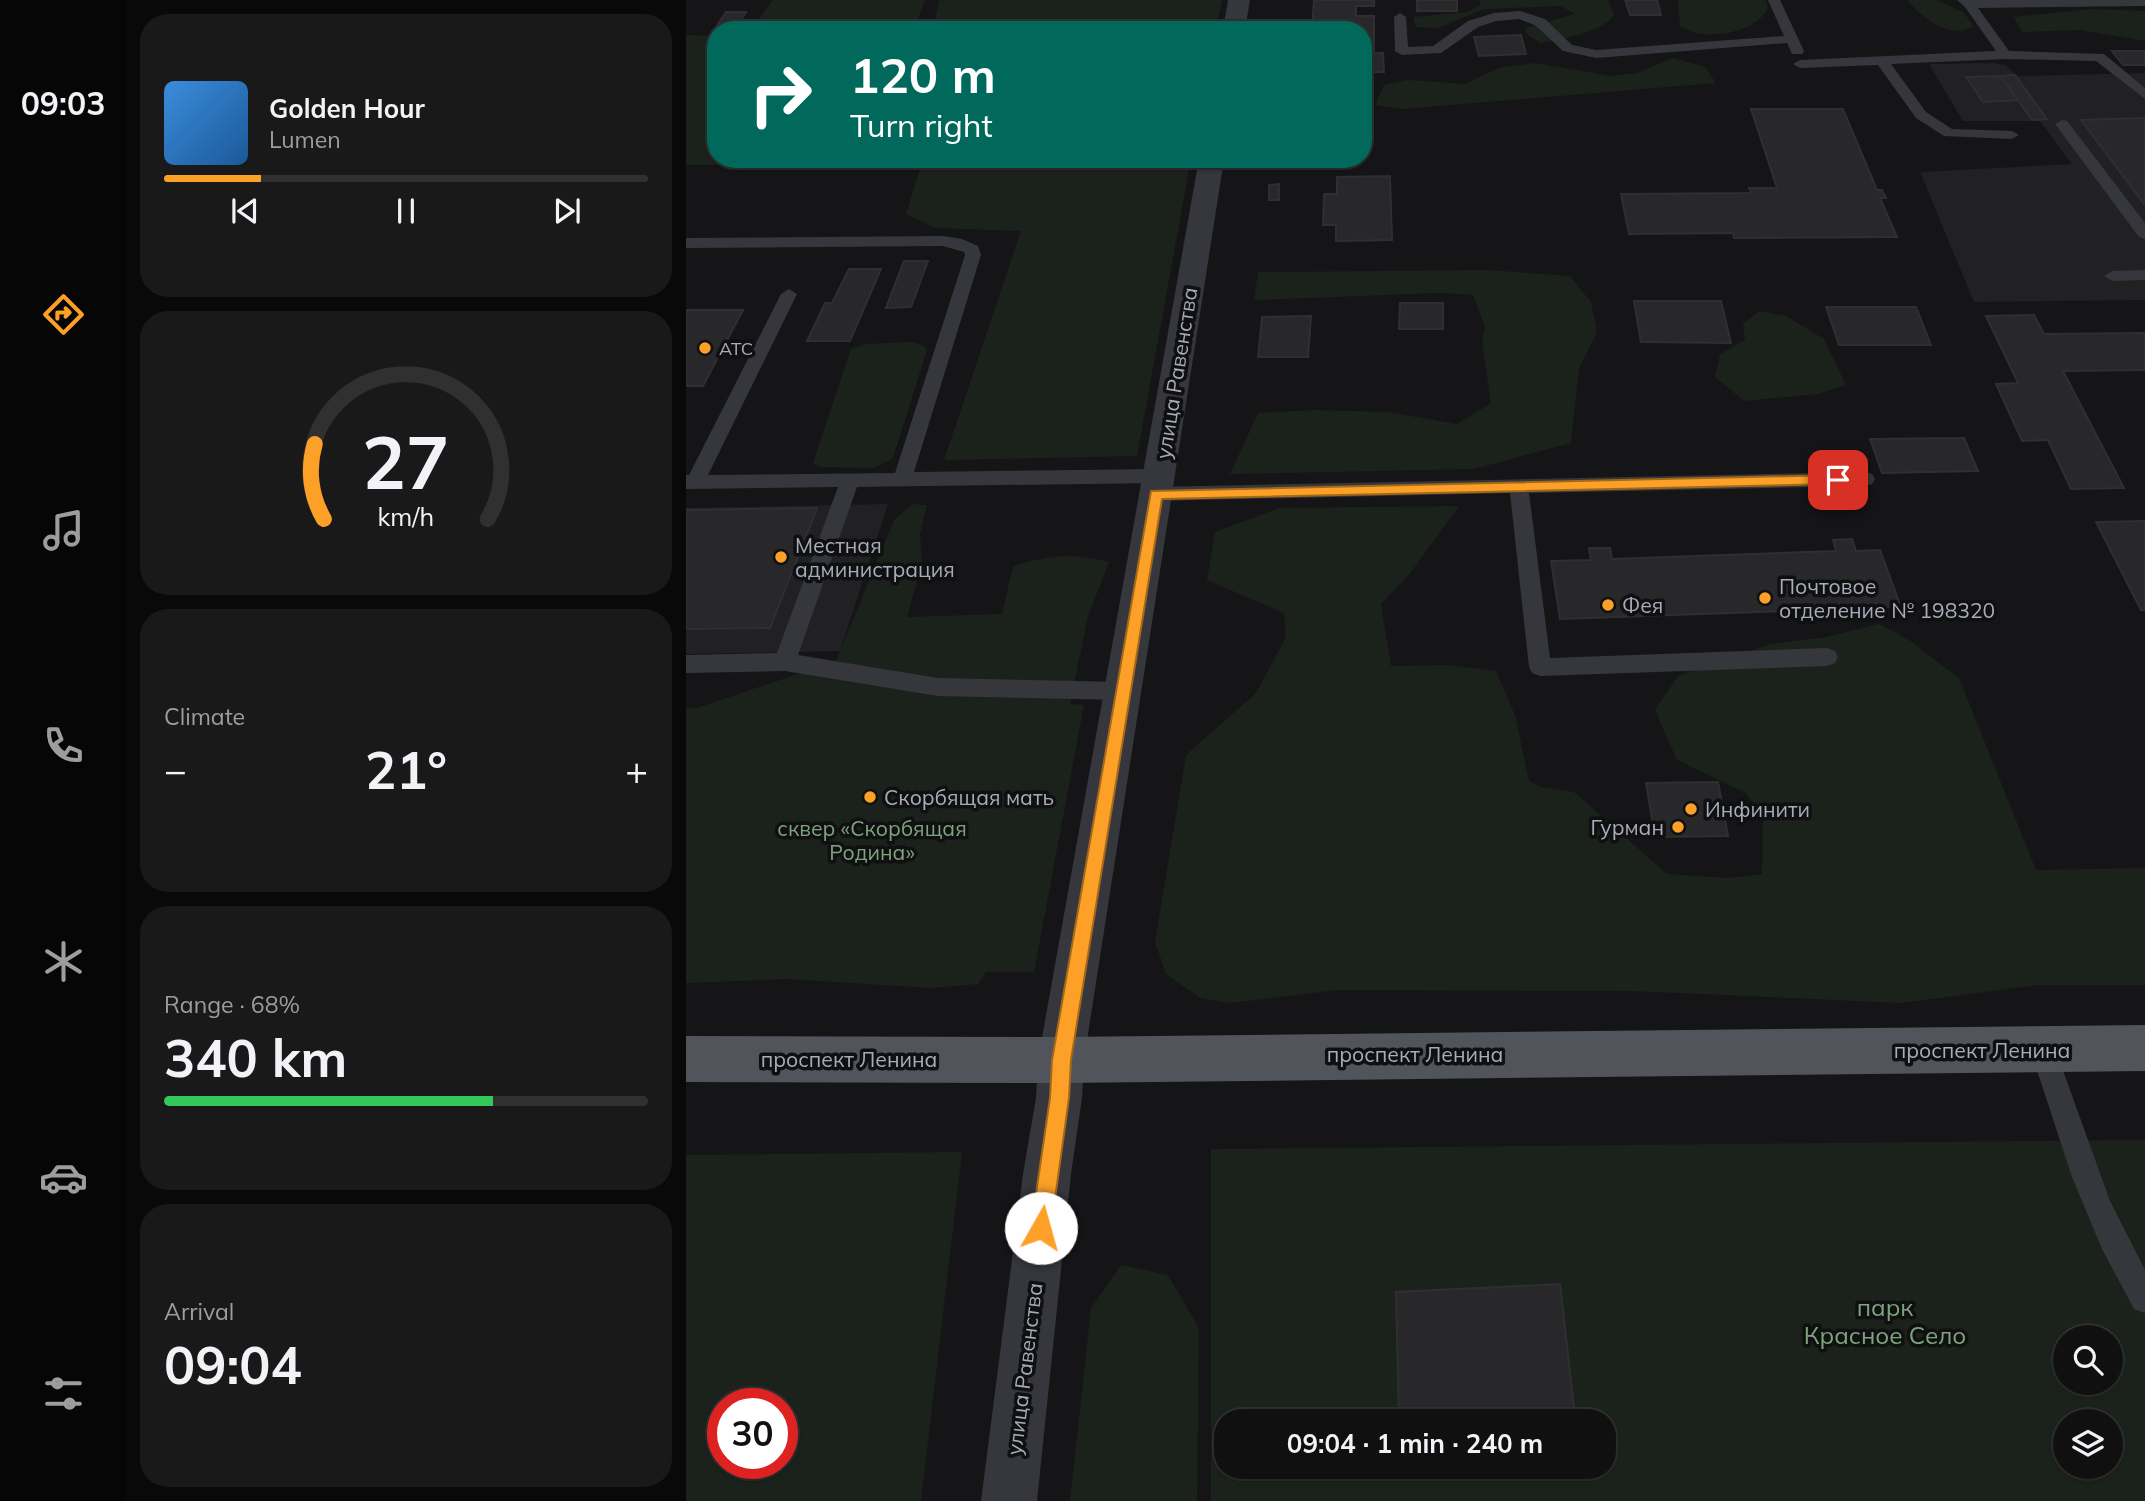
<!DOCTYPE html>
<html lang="en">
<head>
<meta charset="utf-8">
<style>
	body { margin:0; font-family:Mulish,sans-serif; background:#19191a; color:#f1f3f6; height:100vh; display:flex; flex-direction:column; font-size:26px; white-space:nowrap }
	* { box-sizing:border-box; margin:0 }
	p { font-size:23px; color:#9c9d9f }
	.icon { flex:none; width:38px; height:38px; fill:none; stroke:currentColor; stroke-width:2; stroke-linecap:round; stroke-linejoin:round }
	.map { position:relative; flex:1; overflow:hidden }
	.side { display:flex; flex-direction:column; gap:14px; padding:14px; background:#090909; width:560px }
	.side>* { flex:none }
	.top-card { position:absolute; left:21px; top:21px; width:665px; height:147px; border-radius:28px; box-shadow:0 2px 5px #0004,0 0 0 2px #303031; background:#00695c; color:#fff; overflow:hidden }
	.controls { position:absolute; left:1367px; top:1325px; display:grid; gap:14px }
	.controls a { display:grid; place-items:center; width:70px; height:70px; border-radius:50%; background:#101011; box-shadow:0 2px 5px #0004,0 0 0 2px #303031; font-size:35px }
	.speed { position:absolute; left:21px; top:1388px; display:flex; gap:14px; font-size:35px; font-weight:700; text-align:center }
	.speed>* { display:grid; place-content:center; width:91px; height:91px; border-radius:50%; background:#101011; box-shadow:0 2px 5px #0004,0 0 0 2px #303031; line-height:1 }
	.speed .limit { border:10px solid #d22; background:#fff; color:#111 }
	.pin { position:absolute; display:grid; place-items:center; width:60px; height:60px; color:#fff; margin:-30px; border-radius:14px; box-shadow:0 4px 10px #0006 }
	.me { position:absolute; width:77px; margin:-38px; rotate:7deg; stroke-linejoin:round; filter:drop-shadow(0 0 5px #0008) }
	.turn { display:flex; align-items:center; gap:24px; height:147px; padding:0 28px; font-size:32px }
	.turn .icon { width:91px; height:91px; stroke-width:2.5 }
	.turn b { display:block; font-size:49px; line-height:60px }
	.big { font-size:52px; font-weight:700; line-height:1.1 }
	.side .card { flex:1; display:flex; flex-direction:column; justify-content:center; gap:10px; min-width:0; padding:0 24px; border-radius:28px; background:#19191a }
	.side .dial { align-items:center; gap:0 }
	.dial svg { height:182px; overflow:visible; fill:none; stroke:#303031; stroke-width:7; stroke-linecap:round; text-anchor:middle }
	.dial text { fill:#f1f3f6; stroke:none }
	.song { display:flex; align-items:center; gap:21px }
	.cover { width:84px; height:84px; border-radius:10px; background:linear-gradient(135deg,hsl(210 70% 55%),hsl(210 70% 35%)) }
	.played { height:7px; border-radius:4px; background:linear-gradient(90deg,#fca028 20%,#303031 20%) }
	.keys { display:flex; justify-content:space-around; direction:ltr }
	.heat { display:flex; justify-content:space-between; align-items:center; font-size:38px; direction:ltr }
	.charge { height:10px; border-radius:5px; background:linear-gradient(90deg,#34c759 68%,#303031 0) }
	.trip { position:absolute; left:528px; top:1409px; width:402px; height:70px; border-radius:28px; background:#101011; box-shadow:0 2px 5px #0004,0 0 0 2px #303031; font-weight:700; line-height:70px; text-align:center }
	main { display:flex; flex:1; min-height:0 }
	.tabs { display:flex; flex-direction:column; width:126px; justify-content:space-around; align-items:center; background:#060607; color:#9c9d9f }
	.tabs .icon { width:49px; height:49px }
	.tabs .on { color:#fca028 }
	.tabs b { font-size:32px; color:#f1f3f6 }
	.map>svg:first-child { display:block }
	.built { fill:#212124 }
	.green { fill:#1b221b; fill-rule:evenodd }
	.building { fill:#28282b; stroke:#2f2f33; stroke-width:2 }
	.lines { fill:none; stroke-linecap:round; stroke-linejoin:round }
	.lane { fill:#36373c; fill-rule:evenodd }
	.street { fill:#36373c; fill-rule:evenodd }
	.primary { fill:#51555b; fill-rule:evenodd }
	.route { fill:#fca028; stroke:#a4681a; stroke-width:2 }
	.poi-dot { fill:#fca028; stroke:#101012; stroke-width:2.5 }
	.labels { text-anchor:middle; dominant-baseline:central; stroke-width:7; stroke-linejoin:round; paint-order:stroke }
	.far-poi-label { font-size:18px; fill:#a6adb8; stroke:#101012; text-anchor:start }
	.street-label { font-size:21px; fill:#a6adb8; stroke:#101012 }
	.poi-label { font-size:21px; fill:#a6adb8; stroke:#101012; text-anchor:start }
	.park-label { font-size:21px; fill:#7da47c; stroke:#101012 }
	.near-park-label { font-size:24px; fill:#7da47c; stroke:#101012 }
</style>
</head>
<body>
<main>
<nav class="tabs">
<b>09:03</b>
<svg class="icon on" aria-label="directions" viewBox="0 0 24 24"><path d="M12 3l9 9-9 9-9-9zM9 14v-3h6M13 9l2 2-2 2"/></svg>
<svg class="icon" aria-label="music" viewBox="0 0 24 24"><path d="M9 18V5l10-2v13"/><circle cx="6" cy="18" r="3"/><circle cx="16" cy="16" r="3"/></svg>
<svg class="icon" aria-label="phone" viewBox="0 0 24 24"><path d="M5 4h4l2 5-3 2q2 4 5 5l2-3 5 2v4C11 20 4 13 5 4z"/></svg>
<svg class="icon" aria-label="climate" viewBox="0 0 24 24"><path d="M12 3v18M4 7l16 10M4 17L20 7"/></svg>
<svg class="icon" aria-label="car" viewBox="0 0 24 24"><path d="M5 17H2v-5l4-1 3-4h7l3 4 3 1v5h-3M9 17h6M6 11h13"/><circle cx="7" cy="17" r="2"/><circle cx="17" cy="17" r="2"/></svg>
<svg class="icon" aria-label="filters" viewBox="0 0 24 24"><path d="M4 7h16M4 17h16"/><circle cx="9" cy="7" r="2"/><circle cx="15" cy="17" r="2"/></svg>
</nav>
<section class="side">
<div class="card">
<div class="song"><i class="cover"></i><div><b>Golden Hour</b><p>Lumen</p></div></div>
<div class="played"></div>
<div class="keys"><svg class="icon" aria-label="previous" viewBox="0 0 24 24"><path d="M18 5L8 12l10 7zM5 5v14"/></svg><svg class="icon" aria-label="pause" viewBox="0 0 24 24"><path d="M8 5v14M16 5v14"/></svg><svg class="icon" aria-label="next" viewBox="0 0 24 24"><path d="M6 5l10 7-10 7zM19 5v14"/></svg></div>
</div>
<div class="card dial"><svg viewBox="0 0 100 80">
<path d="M14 69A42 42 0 1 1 86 69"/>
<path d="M14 69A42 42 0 0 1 10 36" stroke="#fca028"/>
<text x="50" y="56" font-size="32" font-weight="700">27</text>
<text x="50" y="72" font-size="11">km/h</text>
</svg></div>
<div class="card"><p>Climate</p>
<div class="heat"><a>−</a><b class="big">21°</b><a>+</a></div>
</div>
<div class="card"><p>Range · 68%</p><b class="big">340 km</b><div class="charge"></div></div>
<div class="card"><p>Arrival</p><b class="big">09:04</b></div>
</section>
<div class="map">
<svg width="1459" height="1501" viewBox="0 0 1459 1501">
	<rect width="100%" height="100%" fill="#151517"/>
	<!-- built -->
	<path class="built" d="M1307 63 1319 65 1332 76 1459 73V300L1288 302 1234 172 1386 164 1354 121H1277L1243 64Z
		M202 504 154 651 0 654V508Z"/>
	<!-- green -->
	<path class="green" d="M87 0H239L228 30H65Z
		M253 0H536L530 30H247Z
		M794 0H922L928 15C914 34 877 38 854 43L842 35 839 28 889 14 875 6 798 9 752 28 730 27 727 17 781 12 794 5Z
		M992 0H1080L1082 8C1072 30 1032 38 1010 33 1005 32 999 28 994 26Z
		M1221 0H1251L1278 13 1288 26C1263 41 1236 17 1221 0Z
		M1406 9 1459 11V41L1395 30 1336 32 1327 17Z
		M0 35 30 36V159H164L148 164 0 165Z
		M987 58 1019 67 1030 83 716 109 689 105 698 85 722 80 779 84 815 67 850 63 925 76 951 73Z
		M237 159H505L451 456 258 460 335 231 249 228 220 214Z
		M801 270 884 276 905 302 911 332 893 368 885 443 788 469 544 474 572 413 629 410 701 412 771 424 805 403 796 341 799 327 787 295 752 293 568 300 572 272Z
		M1073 311 1100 316 1138 339 1160 385 1132 394 1058 401 1029 377 1034 354 1059 340 1057 324Z
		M224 342 237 345 241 350 207 458 189 468 134 467 127 463 165 349 179 344Z
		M227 504 241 505 234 534 236 564 221 617 316 614 327 566C366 555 384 553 423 562L402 616 384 704 398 705 348 972H300L292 984 246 988 100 979 0 983V708H11L150 661 208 520Z
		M773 506 723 575 695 604 705 666 762 665 810 671 829 715 843 781 854 787 888 792 981 874 1043 878 1076 874 1077 816 1060 793 991 760 969 710 992 676 1084 644 1141 637 1193 624 1223 640 1273 678 1350 870 1459 868V985H1351L1215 1003 947 991 651 990 544 1003 514 998 480 974 469 942 500 755 570 693 600 637 598 613 521 580 529 532 593 508Z
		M1459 1140V1501H525V1149ZM1379 1337H1424V1382H1379ZM541 1421H919V1466H541ZM1379 1421H1424V1466H1379Z
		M276 1152 235 1501H0V1155ZM37 1404H96V1463H37Z
		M435 1265 482 1275 513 1328 511 1501H384L405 1308Z"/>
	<!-- building -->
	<path class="building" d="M628 0H688V6H670V16H688V53H697L698 72H677V30H626Z
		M731 0H771V11H731Z
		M939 0H971L975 15H944Z
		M40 12H60L50 27H30Z
		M835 35 840 54 793 56 788 37Z
		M1426 51H1459V65H1437Z
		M1329 75 1361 119 1346 120 1315 76Z
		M1315 76 1332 100 1297 102 1280 77Z
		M1065 109H1157L1191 190H1196L1200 198H1194L1211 237 1048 238 1047 233 943 234 935 194 1065 193 1063 188H1091Z
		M1459 118V205L1395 120Z
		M704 176 706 240 650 241V225H637L638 194H651V177Z
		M593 184V200H583V185Z
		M218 261H242L225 307 200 308Z
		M163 269H195L164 341H121L139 303H146Z
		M948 301H1035L1045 343 955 342Z
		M714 303H757V329H713Z
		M1140 307H1230L1245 345H1153Z
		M0 310H57L17 386H0Z
		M1348 315 1358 334 1459 333V370L1377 371 1438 488 1385 489 1362 440 1336 441 1310 384 1332 383 1300 316Z
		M625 316 622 357H572L576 317Z
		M1278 438 1292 471 1196 473 1184 439Z
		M131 508 84 628 0 629V510Z
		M1459 521V610H1455L1410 522Z
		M1166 539 1170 551 1194 550 1215 607 874 619 865 561 905 560 903 548H924L926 559 1150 551 1147 540Z
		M1032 782 1042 836 969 837 960 783Z
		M874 1284 889 1417 713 1421 710 1292Z"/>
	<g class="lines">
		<!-- lane -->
		<path class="lane" d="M1082 0H1094L1118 51 1116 54H1106L1101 43 910 58 877 51 849 25 833 19 810 21 792 27 755 53 716 55 709 51 708 17 714 13 720 17 722 47 747 46 782 21 808 13 834 11 859 19 886 45 910 50 1098 36Z
			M1271 0H1459V6L1292 8 1323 51 1418 54 1459 88V99L1410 61 1319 59 1205 64 1240 112 1266 129 1326 131 1333 135 1326 139 1258 136 1230 118 1192 65 1114 68 1107 64 1114 60 1310 51 1279 7Z
			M1376 120 1381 121 1459 223V239L1453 237 1369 124Z
			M257 236 276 239 292 246 295 255 228 472 473 469 480 471 483 476 480 481 473 483 171 487 112 655 252 678 437 682 445 685 448 691 445 697 437 700 252 696 99 671 0 673V655L91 653 152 487 0 489V475H3L95 294 103 289 111 294 22 475 209 473 279 255 278 252 257 246 0 248V238Z
			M1459 270V280L1426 281 1418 276 1426 271Z
			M1179 472 1186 474 1189 479 1186 484 1179 486 843 493 864 658 1141 648 1149 651 1152 657 1149 663 1141 666 854 676 846 673 843 667 824 493 469 501 462 499 459 494 462 489 469 487Z
			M1357 1036 1366 1040 1424 1201 1459 1270V1313L1448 1309 1416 1249 1386 1177 1344 1049 1348 1040Z"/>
		<!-- street -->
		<path class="street" d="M542 0H564L559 30H537Z
			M513 159H538L398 1060 396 1098 385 1174 351 1501H295L337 1174 350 1098 352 1060Z"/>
		<!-- primary -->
		<path class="primary" d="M1459 1025V1071L375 1083 0 1082V1036L375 1037Z"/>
	</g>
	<!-- route -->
	<path class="route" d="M1152 475 1159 480 1152 484 476 499 385 1060 383 1098 365 1228 362 1236 355 1239 348 1236 345 1228 364 1098 366 1060 465 491Z"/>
	<!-- markers -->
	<g class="poi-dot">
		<circle cx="19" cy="348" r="7"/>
		<circle cx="95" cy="557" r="7"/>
		<circle cx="1079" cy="598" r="7"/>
		<circle cx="922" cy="605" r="7"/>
		<circle cx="184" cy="797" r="7"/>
		<circle cx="1005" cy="809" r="7"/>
		<circle cx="992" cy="827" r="7"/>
	</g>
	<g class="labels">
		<!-- far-poi labels -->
		<g class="far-poi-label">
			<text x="33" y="348">АТС</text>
		</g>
		<!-- street labels -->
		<g class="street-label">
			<text transform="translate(490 373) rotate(-81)">улица Равенства</text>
			<text x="1296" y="1050">проспект Ленина</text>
			<text x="729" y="1054">проспект Ленина</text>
			<text x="163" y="1059">проспект Ленина</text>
			<text transform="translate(338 1369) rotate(-83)">улица Равенства</text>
		</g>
		<!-- poi labels -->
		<g class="poi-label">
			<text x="109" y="545">Местная<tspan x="109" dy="24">администрация</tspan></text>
			<text x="1093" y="586">Почтовое<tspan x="1093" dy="24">отделение № 198320</tspan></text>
			<text x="936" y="605">Фея</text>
			<text x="198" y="797">Скорбящая мать</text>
			<text x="1019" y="809">Инфинити</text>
			<text x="978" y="827" text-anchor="end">Гурман</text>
		</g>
		<!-- park labels -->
		<g class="park-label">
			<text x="186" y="828">сквер «Скорбящая<tspan x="186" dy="24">Родина»</tspan></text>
		</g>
		<!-- near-park labels -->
		<g class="near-park-label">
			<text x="1199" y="1307">парк<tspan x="1199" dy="28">Красное Село</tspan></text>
		</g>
	</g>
</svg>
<div class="controls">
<a><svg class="icon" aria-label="search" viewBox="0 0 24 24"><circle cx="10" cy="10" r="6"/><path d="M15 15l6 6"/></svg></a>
<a><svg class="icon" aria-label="layers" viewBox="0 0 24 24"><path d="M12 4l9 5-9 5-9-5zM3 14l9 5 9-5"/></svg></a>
</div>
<div class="speed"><div class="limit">30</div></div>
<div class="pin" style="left:1152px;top:480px;background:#d93025"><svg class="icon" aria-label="arrive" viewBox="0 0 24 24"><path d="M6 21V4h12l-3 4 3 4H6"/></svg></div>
<svg class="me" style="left:355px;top:1228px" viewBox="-20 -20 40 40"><circle r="19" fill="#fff"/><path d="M0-13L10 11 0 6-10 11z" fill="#fca028"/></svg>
<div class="trip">09:04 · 1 min · 240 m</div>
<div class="top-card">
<div class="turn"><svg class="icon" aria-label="right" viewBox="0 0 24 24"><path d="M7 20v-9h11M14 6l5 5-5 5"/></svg><div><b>120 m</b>Turn right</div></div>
</div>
</div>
</main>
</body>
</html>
